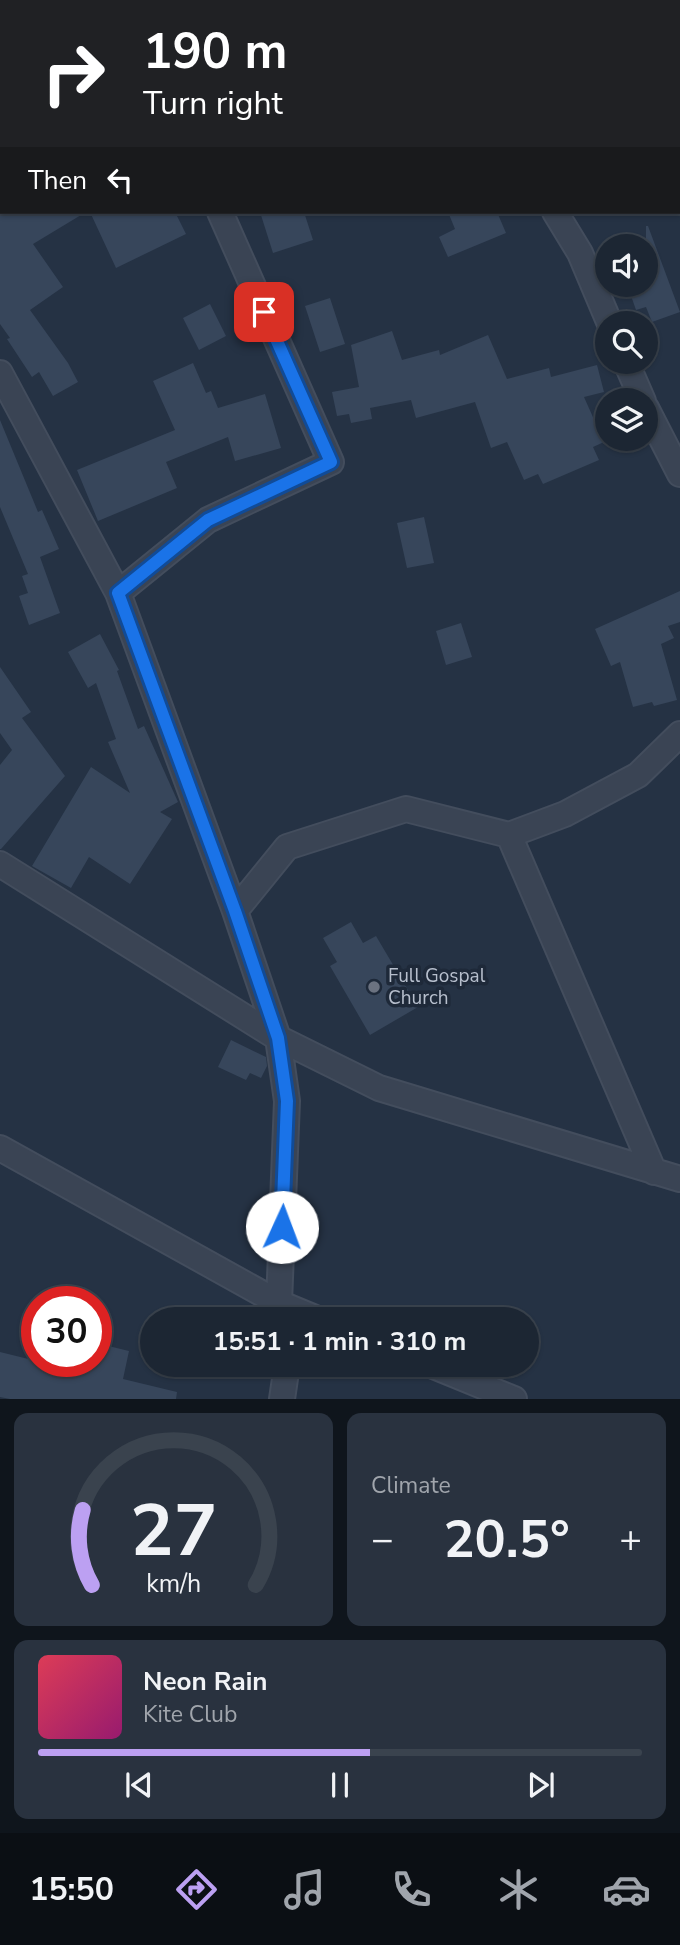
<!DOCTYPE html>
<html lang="en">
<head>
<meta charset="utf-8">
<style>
	body { margin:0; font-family:"Nunito Sans",sans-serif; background:#29323f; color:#f1f3f6; height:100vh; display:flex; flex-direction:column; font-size:26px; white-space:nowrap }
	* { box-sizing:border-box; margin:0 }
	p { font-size:23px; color:#a0a5ac }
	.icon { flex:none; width:38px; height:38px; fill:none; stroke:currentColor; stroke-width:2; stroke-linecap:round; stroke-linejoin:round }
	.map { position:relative; height:1399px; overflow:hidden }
	.panel { display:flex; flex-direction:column; gap:14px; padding:14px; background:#0f151c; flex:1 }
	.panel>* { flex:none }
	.banner { position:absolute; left:0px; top:0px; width:681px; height:214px; box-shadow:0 2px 5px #0004,0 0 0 2px #3a434e; background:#202124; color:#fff; overflow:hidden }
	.tools { position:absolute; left:595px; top:234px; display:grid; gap:14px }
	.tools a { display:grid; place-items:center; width:63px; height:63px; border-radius:50%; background:#1c2633; box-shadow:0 2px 5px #0004,0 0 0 2px #3a434e; font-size:35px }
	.speed { position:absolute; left:21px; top:1286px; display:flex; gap:14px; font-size:35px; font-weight:700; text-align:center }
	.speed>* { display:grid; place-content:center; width:91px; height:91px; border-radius:50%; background:#1c2633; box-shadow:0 2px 5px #0004,0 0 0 2px #3a434e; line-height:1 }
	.speed .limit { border:10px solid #d22; background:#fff; color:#111 }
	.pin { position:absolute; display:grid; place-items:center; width:60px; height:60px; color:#fff; margin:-30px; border-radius:14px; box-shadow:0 4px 10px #0006 }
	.me { position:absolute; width:77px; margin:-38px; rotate:2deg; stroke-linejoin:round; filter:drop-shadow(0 0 5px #0008) }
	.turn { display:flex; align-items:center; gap:24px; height:147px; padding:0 28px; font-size:32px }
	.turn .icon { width:91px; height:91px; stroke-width:2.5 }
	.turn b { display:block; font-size:49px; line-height:60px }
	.then { display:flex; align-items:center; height:66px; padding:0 28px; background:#0003; gap:14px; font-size:26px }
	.big { font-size:52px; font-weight:700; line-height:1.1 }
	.panel .widget { flex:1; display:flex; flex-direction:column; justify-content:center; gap:10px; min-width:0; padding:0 24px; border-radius:14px; background:#29323f }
	.panel .dial { align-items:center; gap:0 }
	.dial svg { height:182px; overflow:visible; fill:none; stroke:#3a434e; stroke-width:7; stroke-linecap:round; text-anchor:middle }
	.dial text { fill:#f1f3f6; stroke:none }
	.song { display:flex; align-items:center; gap:21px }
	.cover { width:84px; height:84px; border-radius:10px; background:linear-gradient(135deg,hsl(350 70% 55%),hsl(320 70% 35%)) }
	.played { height:7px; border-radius:4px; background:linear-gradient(90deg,#bca0f2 55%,#3a434e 55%) }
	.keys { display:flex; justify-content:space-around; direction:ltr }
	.heat { display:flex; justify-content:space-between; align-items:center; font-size:38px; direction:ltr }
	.panel .tiles { flex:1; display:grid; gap:14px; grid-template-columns:1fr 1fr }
	.widget:last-child { grid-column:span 2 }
	.trip { position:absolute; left:140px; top:1307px; width:399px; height:70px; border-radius:35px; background:#1c2633; box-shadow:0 2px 5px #0004,0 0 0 2px #3a434e; font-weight:700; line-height:70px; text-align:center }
	.tabs { display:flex; height:112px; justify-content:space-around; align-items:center; background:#0b0f14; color:#a0a5ac }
	.tabs .icon { width:49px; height:49px }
	.tabs .current { color:#bca0f2 }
	.tabs b { font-size:32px; color:#f1f3f6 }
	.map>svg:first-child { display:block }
	.building { fill:#37465b }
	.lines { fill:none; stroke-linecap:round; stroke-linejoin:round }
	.minor-casing { stroke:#434d5d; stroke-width:28 }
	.path { stroke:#415a5d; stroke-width:4.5; stroke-dasharray:5 5; stroke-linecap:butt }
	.minor { stroke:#3a4454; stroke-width:24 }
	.route-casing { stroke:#114b97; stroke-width:18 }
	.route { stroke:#1a73e8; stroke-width:12 }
	.worship-dot { fill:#6b7280; stroke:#1e2939; stroke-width:2.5 }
	.labels { text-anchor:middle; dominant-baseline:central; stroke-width:7; stroke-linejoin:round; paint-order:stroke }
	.poi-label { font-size:19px; fill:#b7bfcd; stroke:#1e2939; text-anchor:start }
</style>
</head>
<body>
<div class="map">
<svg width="680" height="1399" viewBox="0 0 680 1399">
	<rect width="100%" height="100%" fill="#253244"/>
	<!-- building -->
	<path class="building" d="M0 212H86L33 244 63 287 30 310 68 363 78 382 53 396 39 372 32 377 7 339 10 338 0 324Z
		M90 212H175L186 234 116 268Z
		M260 212H304L313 240 273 253Z
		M448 212H497L506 233 448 257 439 237 455 229Z
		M646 226H648L680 312 652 322 646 307 636 310 629 290 646 285Z
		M330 298 345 344 320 352 305 306Z
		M210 304 226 336 199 350 183 318Z
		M392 331 402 360 439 350 440 355 488 335 507 379 549 368 551 377 597 365 604 392 584 397 604 442 593 447 599 460 543 484 538 474 524 480 507 442 491 448 475 402 416 418 411 400 370 408 372 419 351 423 349 414 337 416 332 392 359 387 351 345Z
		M193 363 206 393 211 391 218 408 265 394 281 448 235 461 228 437 166 462 177 488 98 521 77 470 175 430 153 381Z
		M0 420 38 512 42 510 59 549 40 557 60 613 29 625 19 596 28 593 22 576 28 574 0 507Z
		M424 517 434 563 407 568 397 523Z
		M680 591V622L668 626 674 638 661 644 677 700 654 706 652 702 633 707 620 662 611 666 595 629Z
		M461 623 472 657 446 665 436 631Z
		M100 634 119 670 117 671 138 729 144 726 178 802 160 812 172 819 130 884 89 857 71 888 32 866 91 767 130 793 108 742 116 739 96 683 88 688 68 652Z
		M0 667 31 712 22 718 65 776 1 849H0V765L12 750 0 733Z
		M351 922 363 943 376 936 418 1007 370 1035 330 966 337 962 323 938Z
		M231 1040 266 1057 267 1066 261 1078 250 1073 246 1080 218 1067Z
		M96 1343 129 1351 123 1379 177 1392 176 1399H10L0 1397V1352L73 1370 75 1362H96Z"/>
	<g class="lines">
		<!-- minor casing -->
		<g class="minor-casing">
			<path id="minor" d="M126 0 127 2
				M434 2 435 0
				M555 212 580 253 610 324
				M626 362 643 401
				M0 373 118 593 235 911 278 1038 287 1101 279 1303 283 1320
				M646 408 680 474
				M118 593 208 520 331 462 220 212
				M0 864 278 1038 379 1088 680 1179
				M235 911 287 847 406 809 509 835
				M0 1148 279 1303 320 1320
				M654 1172 509 835 565 814 638 775 680 734
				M431 1365 514 1399
				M282 1399 287 1365"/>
		</g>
		<!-- path -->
		<path class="path" d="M627 0 629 2
			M679 41 680 42"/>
		<!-- minor -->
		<use href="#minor" class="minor"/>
	</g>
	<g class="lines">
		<!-- route casing -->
		<g class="route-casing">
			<path id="route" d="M264 312 331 462 208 520 118 593 235 911 278 1038 287 1101 282 1227"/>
		</g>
		<!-- route -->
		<use href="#route" class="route"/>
	</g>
	<!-- markers -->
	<circle class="worship-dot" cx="374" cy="987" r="7"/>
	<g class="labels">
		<!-- poi labels -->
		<g class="poi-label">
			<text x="388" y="976">Full Gospal<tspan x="388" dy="22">Church</tspan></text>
		</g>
	</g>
</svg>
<div class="tools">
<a><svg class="icon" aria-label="sound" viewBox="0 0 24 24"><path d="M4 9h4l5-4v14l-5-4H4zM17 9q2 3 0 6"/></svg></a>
<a><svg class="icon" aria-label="search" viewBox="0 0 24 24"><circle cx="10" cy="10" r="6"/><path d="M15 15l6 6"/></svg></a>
<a><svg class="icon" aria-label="layers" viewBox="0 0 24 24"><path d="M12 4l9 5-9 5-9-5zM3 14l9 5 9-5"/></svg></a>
</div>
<div class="speed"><div class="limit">30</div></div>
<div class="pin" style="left:264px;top:312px;background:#d93025"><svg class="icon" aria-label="arrive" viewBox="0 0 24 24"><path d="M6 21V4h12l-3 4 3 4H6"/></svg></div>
<svg class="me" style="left:282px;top:1227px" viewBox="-20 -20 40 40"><circle r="19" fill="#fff"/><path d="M0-13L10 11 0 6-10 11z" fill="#1a73e8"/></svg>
<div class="trip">15:51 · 1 min · 310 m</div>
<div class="banner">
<div class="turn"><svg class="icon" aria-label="right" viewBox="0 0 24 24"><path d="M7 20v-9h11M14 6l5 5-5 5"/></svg><div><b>190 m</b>Turn right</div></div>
<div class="then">Then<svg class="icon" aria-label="left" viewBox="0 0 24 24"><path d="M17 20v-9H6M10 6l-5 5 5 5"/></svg></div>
</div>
</div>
<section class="panel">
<div class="tiles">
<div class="widget dial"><svg viewBox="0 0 100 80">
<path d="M14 69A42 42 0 1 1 86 69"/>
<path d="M14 69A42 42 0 0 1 10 36" stroke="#bca0f2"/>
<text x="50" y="56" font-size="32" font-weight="700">27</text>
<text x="50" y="72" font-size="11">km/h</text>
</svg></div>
<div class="widget"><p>Climate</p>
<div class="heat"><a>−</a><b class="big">20.5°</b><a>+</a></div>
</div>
<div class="widget">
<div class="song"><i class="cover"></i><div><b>Neon Rain</b><p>Kite Club</p></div></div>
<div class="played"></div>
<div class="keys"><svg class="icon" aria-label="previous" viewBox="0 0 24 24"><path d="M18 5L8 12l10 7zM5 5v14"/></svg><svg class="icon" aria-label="pause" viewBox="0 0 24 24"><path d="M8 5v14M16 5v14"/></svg><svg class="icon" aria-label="next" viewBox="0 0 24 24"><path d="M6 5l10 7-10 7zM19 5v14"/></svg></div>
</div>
</div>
</section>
<nav class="tabs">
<b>15:50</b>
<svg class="icon current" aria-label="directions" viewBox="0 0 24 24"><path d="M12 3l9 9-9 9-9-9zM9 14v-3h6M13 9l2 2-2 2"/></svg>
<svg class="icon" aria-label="music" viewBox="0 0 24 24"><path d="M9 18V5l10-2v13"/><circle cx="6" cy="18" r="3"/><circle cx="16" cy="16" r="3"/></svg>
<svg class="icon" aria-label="phone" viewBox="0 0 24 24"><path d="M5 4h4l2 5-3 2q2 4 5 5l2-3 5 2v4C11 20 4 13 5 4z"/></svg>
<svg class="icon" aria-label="climate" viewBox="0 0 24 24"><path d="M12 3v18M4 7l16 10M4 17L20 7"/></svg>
<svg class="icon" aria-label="car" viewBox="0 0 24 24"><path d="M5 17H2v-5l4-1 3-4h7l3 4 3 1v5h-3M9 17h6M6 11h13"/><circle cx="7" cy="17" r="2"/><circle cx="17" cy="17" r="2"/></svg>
</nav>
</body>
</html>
